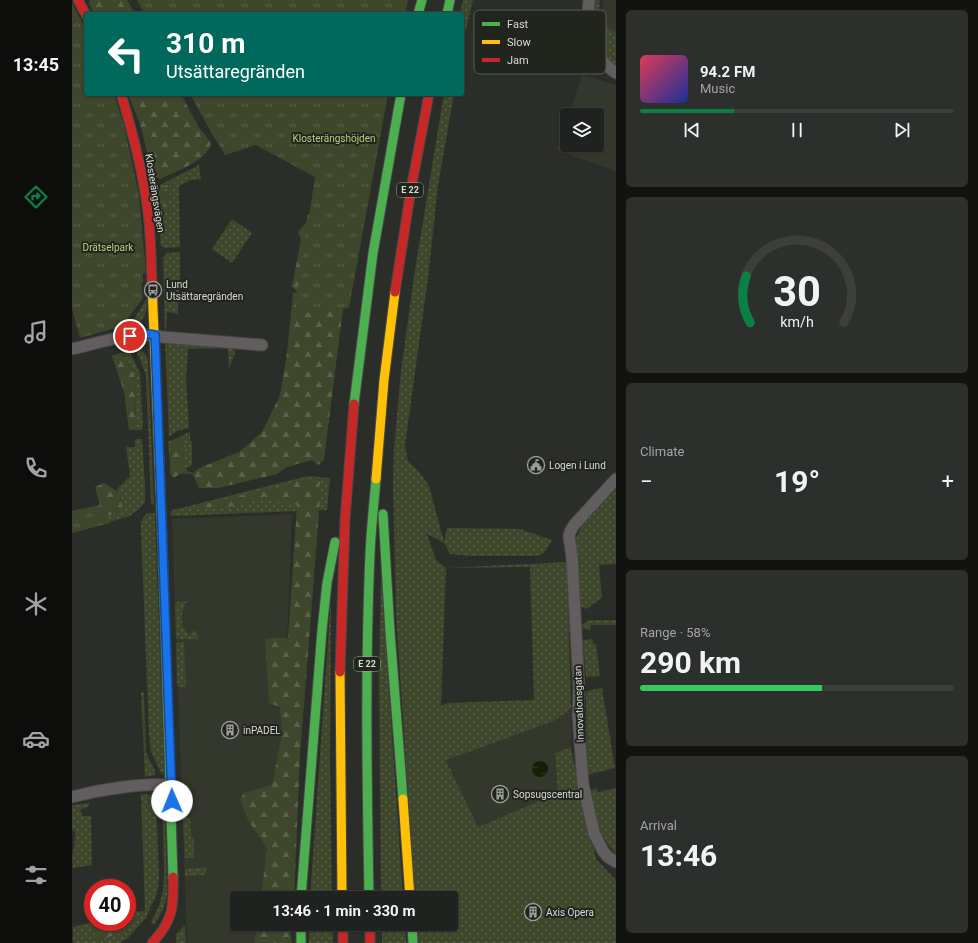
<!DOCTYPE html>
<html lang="en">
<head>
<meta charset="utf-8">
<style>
	body { margin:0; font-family:Roboto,sans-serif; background:#2d2f2c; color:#f1f3f6; height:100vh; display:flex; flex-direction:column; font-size:15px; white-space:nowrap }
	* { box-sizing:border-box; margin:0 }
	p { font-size:13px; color:#a2a4a4 }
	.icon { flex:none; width:22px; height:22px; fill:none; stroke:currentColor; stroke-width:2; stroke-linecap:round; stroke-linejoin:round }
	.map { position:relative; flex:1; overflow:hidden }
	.side { display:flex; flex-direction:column; gap:10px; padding:10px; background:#121311; width:362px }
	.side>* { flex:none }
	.hud { position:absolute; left:12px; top:12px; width:380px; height:84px; border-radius:4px; box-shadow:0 1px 3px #0004,0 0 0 1px #3d3f3d; background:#00695c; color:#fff; overflow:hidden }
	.controls { position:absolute; left:488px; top:108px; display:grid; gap:8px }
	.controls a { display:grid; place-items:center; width:44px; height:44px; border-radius:4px; background:#20221f; box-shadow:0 1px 3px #0004,0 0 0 1px #3d3f3d; font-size:20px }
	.speed { position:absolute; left:12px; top:879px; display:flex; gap:8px; font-size:20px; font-weight:700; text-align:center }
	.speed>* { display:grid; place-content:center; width:52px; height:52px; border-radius:50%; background:#20221f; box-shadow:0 1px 3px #0004,0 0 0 1px #3d3f3d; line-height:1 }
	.speed .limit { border:6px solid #d22; background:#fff; color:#111 }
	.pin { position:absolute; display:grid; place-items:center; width:34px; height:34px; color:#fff; margin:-17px; border:2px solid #fff; border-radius:50%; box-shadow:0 1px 4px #0007 }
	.me { position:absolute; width:44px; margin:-22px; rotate:359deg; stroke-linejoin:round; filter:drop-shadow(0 0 3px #0008) }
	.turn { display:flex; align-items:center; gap:14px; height:84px; padding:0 16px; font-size:18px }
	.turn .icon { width:52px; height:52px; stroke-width:2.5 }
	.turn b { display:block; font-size:28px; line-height:34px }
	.big { font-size:30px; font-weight:700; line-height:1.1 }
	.side .tile { flex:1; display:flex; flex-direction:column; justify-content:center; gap:6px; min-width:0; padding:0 14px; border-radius:6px; background:#2d2f2c }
	.side .dial { align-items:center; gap:0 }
	.dial svg { height:104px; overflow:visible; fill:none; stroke:#3d3f3d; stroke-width:7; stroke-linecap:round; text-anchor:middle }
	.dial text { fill:#f1f3f6; stroke:none }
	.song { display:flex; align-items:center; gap:12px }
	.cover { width:48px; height:48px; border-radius:6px; background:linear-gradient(135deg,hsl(350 70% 55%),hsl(230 70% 35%)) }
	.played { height:4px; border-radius:2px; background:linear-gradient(90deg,#0b8043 30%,#3d3f3d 30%) }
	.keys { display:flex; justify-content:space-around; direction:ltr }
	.heat { display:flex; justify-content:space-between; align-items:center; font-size:22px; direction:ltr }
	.charge { height:6px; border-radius:3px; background:linear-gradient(90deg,#34c759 58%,#3d3f3d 0) }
	.trip { position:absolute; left:158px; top:891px; width:228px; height:40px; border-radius:4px; background:#20221f; box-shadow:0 1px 3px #0004,0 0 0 1px #3d3f3d; font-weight:700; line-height:40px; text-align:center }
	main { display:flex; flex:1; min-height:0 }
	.menu { display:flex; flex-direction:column; width:72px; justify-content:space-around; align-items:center; background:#0d0e0c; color:#a2a4a4 }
	.menu .icon { width:28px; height:28px }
	.menu .on { color:#0b8043 }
	.menu b { font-size:18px; color:#f1f3f6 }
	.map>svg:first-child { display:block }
	.built { fill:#34372c }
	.grass { fill:url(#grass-dots); fill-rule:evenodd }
	.forest { fill:url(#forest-firs) }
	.park { fill:url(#park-tufts) }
	.water { fill:url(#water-ripples) }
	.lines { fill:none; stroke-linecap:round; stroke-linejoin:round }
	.street-casing { stroke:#474845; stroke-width:13 }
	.fast-casing { stroke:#474845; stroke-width:11 }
	.slow-casing { stroke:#474845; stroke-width:11 }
	.jam-casing { stroke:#474845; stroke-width:11 }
	.street { stroke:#625d5f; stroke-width:11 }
	.fast { stroke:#4caf50; stroke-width:9 }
	.slow { stroke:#ffc107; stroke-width:9 }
	.jam { stroke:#c62828; stroke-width:9 }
	.route-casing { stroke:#114b97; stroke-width:10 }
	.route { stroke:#1a73e8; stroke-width:7 }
	.labels { text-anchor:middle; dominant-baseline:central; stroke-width:4; stroke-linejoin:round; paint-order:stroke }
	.shield { fill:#22251e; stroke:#a1a39e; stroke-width:1 }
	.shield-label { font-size:9px; font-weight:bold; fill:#d8d9d5 }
	.park-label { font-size:10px; fill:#b7d07d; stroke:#22251e }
	.street-label { font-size:10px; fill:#d8d9d5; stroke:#22251e }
	.poi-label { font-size:10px; fill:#d8d9d5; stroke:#22251e; text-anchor:start }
	.key { fill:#22251e; stroke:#595b55; stroke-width:1 }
	.key-label { font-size:11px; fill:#d8d9d5 }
</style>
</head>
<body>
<main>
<nav class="menu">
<b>13:45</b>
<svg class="icon on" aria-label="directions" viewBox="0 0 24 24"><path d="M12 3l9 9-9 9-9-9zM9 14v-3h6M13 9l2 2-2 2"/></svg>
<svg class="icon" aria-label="music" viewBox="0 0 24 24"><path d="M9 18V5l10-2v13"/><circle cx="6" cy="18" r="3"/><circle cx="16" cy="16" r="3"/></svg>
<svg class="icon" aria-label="phone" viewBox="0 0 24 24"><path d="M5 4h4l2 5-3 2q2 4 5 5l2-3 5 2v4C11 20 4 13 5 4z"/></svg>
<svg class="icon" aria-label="climate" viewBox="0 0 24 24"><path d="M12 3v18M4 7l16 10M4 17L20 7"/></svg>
<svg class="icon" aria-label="car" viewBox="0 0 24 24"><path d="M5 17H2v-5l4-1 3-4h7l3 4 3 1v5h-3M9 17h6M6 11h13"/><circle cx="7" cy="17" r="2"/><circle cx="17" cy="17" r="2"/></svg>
<svg class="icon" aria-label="filters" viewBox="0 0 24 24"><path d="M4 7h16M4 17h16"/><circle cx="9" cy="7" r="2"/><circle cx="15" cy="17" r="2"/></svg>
</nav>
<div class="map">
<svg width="544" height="943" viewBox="0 0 544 943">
	<defs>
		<pattern id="grass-dots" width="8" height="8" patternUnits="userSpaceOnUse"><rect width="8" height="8" fill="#3e472c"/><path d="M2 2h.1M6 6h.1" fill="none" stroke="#59614a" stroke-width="1.8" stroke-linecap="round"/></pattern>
		<pattern id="forest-firs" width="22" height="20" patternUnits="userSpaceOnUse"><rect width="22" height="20" fill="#3e472c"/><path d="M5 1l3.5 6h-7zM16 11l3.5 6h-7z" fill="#59614a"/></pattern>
		<pattern id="park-tufts" width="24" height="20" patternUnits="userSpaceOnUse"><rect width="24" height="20" fill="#3e472c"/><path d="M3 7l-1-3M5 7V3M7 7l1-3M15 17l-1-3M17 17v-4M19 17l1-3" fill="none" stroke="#59614a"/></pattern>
		<pattern id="water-ripples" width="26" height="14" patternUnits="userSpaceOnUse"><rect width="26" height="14" fill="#171e06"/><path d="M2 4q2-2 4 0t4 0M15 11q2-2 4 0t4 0" fill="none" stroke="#383e29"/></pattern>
	</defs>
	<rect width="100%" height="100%" fill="#2b2d29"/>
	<!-- built -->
	<path class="built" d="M532 0H544V37L525 31Z
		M510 75 544 85V171L485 150 495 120V145H525V115H497Z
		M220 514 210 775 191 898H165V924H187L184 943H115L100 519Z
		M499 708V747L483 753 486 793 406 827 374 759 482 721Z"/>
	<!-- grass -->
	<path class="grass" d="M391 0H401L390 45V14H388Z
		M520 0H528C525 14 530 27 544 32V68L531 56 522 35Z
		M372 94H382L366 185 356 278 333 445 336 461 348 473 357 486 372 542 375 528 448 529 480 540 472 553 465 556H398L378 554 372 543 355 534 364 560 374 568 495 562 499 708 482 721 374 760 406 827 486 793 483 753 499 747 508 794 517 828 524 859 544 880V943H347L345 924H379V898H343L324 614 321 484 322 449 329 371 343 270ZM458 567 462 700 375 703 369 706 374 568Z
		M127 165 129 179 118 180 107 186 108 247 93 248 89 246 83 191 86 186Z
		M160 219 180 233 160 263 140 249Z
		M108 252V290L106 291V314L95 312 94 331H93L91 258 95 253Z
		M75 298C74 313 75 320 60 326L61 321Z
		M93 343 161 346 163 353 157 368 156 348 116 349 114 379 117 428 105 431 97 437Z
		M63 347 71 351 76 358 82 505 79 504V501L74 377 72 370Z
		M57 350 68 373 71 428 69 430H64L63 378 51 352Z
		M118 432V440L120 442V465L104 474 99 472 96 442Z
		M63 439H70L73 486V502L68 508 58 516 37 522 0 511 28 505 34 516 50 500 44 490 58 476 54 447H63Z
		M236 476 258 478 255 510 99 516V511L101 510Z
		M544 489V564L527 565 530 598 514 609 508 606 503 540 509 527Z
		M76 513H81L83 514 92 772 90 775 79 752 77 734 69 530V522L72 516Z
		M309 571 331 898H309L307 676Z
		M259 598 258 762 260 898H238Z
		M115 601C108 614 107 624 117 636L121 631H124L126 639H104L103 602Z
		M516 620H544V625H519L518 630 509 628 510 625Z
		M520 639 521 644H524L528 676 514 677 511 642 512 640Z
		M112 642 114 687H106L105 683 104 643Z
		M530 688 543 768 515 775 514 694 515 691Z
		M72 692 74 752 83 771V775L73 777 69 693Z
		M524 788 526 792 544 788V854C527 837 521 813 517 791Z
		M69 794 82 795 84 798 87 878 85 893 74 918 55 939 47 943H2L1 940V927L21 922H55V912L73 911Z
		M90 797 93 801 95 896 91 910 82 925 79 922 87 906 91 891 92 873Z
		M17 803V806L8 810 11 816H19L20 865 1 868 0 857 2 848 3 832 0 830V805Z
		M111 818H118L119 838H122V858H113Z
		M135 867 133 875 113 876V869Z
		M238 924H261V943H237Z
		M310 924H333L334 943H310Z
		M113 925 114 943H104V934Z"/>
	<!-- forest -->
	<path class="forest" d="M18 0H55L63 14H22L17 3Z
		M56 94H109L126 126 139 143C136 161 102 172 88 179L81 176 68 124Z
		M103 180 105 181 99 186 92 188V193H98L99 200 92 202 94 208 100 210 92 214V224L89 225 86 215 89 207H92L89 199H86L84 193 87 187 97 185Z
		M236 214 243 221 272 301 252 460 246 465 240 460 215 467 205 474 146 488H127L121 475C112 472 108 474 101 478L98 473V443L112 437 114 453 112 467 116 471 121 473 127 468 167 452 190 432 208 395 215 353 221 293 226 292 219 286 221 281 229 240 226 232 234 223Z
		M51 352 63 378 64 430H57L52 392 40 356Z
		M250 478 247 487 248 499 228 756 222 898H189L195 848 176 820 168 799 172 793 200 785 210 734 208 707 197 703 193 638H216L225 505 197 500 155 507 121 510 129 505 235 479Z
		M32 483C46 491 51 495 49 512L34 516 28 505 23 487Z
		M64 912 63 923 49 933 24 941 21 928 38 922H55V913Z
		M185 924H219L218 928 220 943H182Z"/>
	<!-- park -->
	<path class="park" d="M65 0H336L333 14H73Z
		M0 3 14 30V94H42L52 125 67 195 74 273H71V283H69L71 298 50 326 8 338 0 308Z
		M118 94H316L277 308 222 314 243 177 184 145 153 155 139 132Z
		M28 505 38 523 0 533V511Z"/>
	<!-- water -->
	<path class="water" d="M460 769a8 8 0 1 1 16 0a8 8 0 1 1-16 0Z"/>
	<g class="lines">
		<!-- street casing -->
		<g class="street-casing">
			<path id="street" d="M517 0C514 28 518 56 544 73
				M0 349C27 343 63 330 90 337L190 345
				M544 479 502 525 498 532 497 536 500 558 507 688 506 716 511 784 522 833 531 851 536 857 544 862
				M0 797C30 789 69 783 100 785"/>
		</g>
		<!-- fast casing -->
		<g class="fast-casing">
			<path id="fast" d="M346 14 350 0
				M375 14 378 0
				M282 404 301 253 329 94
				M311 514 318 632 331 799
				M90 534 101 877
				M229 898 250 630 255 583 263 542
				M297 898C295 784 293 669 298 554 299 529 302 504 304 479
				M229 924V943
				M340 924 341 943"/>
		</g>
		<!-- slow casing -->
		<g class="slow-casing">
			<path id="slow" d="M80 283 90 534
				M304 479 312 380 323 292
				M268 672 270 898
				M331 799 338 898"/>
		</g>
		<!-- jam casing -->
		<g class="jam-casing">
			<path id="jam" d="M6 0 14 15
				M49 94C61 133 71 173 76 213 79 236 79 260 80 283
				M323 292 339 189 357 94
				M268 672 273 520 282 404
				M271 924V943
				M298 924V943
				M80 943C101 921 102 906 101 877"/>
		</g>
		<!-- street -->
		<use href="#street" class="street"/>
		<!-- fast -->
		<use href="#fast" class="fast"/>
		<!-- slow -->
		<use href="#slow" class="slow"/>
		<!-- jam -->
		<use href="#jam" class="jam"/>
	</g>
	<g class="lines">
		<!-- route casing -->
		<g class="route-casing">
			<path id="route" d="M58 336 76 334 83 335 100 801"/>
		</g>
		<!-- route -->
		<use href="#route" class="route"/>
	</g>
	<!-- icons -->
	<defs>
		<g id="bus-ring" transform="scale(0.9)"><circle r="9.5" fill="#22251e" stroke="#9b9d99" stroke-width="1.5"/><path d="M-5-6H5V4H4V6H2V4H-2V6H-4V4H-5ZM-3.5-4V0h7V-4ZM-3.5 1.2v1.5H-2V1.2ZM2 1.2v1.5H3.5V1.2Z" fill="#9b9d99"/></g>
		<g id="civic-ring" transform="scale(0.9)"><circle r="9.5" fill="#22251e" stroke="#9b9d99" stroke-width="1.5"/><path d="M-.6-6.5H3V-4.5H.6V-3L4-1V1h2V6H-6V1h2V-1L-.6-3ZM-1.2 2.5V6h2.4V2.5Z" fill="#9b9d99"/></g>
		<g id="building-ring" transform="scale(0.9)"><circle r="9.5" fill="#22251e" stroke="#9b9d99" stroke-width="1.5"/><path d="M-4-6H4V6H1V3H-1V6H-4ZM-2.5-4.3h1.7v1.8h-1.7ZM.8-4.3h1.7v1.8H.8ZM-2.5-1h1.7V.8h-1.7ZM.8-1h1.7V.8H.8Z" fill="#9b9d99"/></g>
	</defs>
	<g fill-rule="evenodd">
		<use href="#bus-ring" x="81" y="290"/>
		<use href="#civic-ring" x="464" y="465"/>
		<use href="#building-ring" x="158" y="730"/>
		<use href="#building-ring" x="428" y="794"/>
		<use href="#building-ring" x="461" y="912"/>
	</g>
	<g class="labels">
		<!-- shield labels -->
		<g class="shield">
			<rect x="325" y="183" width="26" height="14" rx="3"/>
			<rect x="282" y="657" width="26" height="14" rx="3"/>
		</g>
		<g class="shield-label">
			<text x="338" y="190">E 22</text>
			<text x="295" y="664">E 22</text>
		</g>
		<!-- park labels -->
		<g class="park-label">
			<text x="262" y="138">Klosterängshöjden</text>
			<text x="36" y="247">Drätselpark</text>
		</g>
		<!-- street labels -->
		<g class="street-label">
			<text transform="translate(83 193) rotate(81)">Klosterängsvägen</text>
			<text transform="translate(507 704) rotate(-92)">Innovationsgatan</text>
		</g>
		<!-- poi labels -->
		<g class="poi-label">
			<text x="94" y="284">Lund<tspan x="94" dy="12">Utsättaregränden</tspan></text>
			<text x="477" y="465">Logen i Lund</text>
			<text x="171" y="730">inPADEL</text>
			<text x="441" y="794">Sopsugscentral</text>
			<text x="474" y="912">Axis Opera</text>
		</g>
	</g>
	<!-- legend -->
	<rect x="402" y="10" width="132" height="64" rx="6" class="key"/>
	<rect x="410" y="22" width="18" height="4" fill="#4caf50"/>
	<rect x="410" y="40" width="18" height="4" fill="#ffc107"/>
	<rect x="410" y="58" width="18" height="4" fill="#c62828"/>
	<g class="key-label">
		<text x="435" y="28">Fast</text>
		<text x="435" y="46">Slow</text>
		<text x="435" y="64">Jam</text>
	</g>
</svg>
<div class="controls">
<a><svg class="icon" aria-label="layers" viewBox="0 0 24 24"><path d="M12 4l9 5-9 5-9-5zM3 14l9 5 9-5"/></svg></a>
</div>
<div class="speed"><div class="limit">40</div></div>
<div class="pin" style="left:58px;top:336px;background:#d93025"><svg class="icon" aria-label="arrive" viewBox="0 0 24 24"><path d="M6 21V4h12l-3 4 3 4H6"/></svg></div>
<svg class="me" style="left:100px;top:801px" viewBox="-20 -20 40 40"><circle r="19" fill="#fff"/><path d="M0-13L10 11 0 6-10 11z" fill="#1a73e8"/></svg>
<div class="trip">13:46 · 1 min · 330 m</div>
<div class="hud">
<div class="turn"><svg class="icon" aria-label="left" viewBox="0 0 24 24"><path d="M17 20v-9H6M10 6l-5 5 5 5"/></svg><div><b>310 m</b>Utsättaregränden</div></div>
</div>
</div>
<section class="side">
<div class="tile">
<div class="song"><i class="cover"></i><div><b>94.2 FM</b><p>Music</p></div></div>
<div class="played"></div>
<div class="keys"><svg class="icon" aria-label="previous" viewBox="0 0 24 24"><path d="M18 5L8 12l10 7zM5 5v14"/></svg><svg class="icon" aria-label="pause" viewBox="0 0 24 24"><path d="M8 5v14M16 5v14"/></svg><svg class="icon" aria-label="next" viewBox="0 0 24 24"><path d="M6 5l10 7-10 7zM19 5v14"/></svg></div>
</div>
<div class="tile dial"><svg viewBox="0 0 100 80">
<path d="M14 69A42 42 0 1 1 86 69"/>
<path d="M14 69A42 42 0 0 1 11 33" stroke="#0b8043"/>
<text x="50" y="56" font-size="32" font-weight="700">30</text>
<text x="50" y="72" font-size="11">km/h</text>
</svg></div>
<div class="tile"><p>Climate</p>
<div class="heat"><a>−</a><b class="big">19°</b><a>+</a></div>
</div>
<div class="tile"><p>Range · 58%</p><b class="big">290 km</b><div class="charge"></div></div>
<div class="tile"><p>Arrival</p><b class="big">13:46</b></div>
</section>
</main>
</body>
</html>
